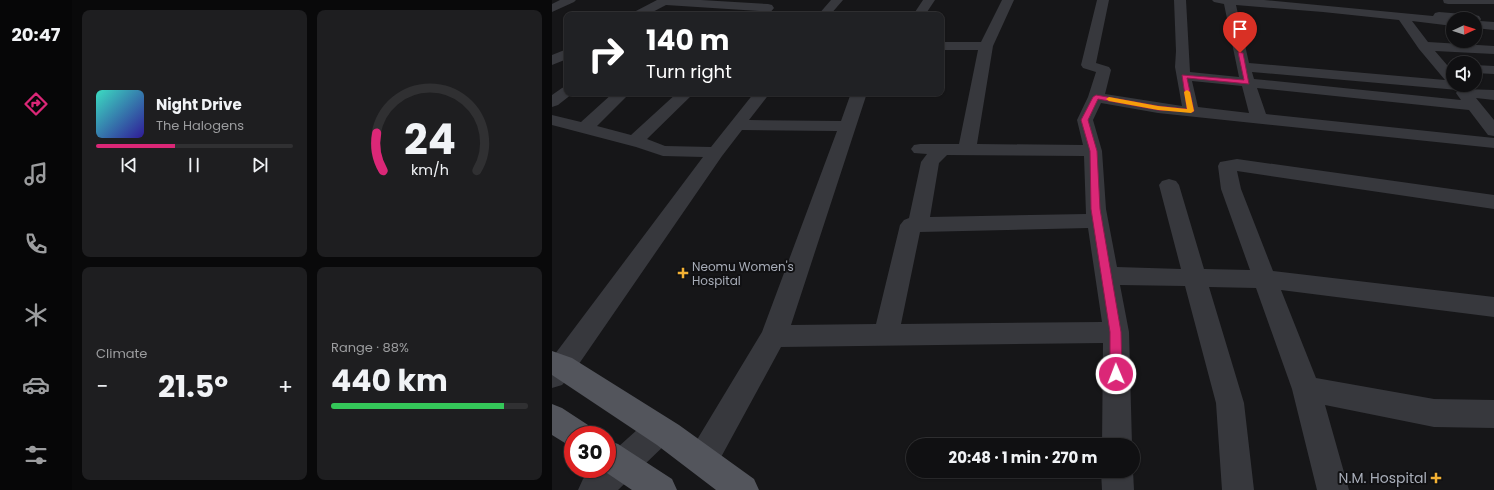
<!DOCTYPE html>
<html lang="en">
<head>
<meta charset="utf-8">
<style>
	body { margin:0; font-family:Poppins,sans-serif; background:#1e1e20; color:#f1f3f6; height:100vh; display:flex; flex-direction:column; font-size:15px; white-space:nowrap }
	* { box-sizing:border-box; margin:0 }
	p { font-size:13px; color:#9c9d9f }
	.icon { flex:none; width:22px; height:22px; fill:none; stroke:currentColor; stroke-width:2; stroke-linecap:round; stroke-linejoin:round }
	.map { position:relative; flex:1; overflow:hidden }
	.drawer { display:flex; flex-direction:column; gap:10px; padding:10px; background:#09090a; width:480px }
	.drawer>* { flex:none }
	.hud { position:absolute; left:12px; top:12px; width:380px; height:84px; border-radius:8px; box-shadow:0 1px 3px #0004,0 0 0 1px #303032; background:#202124; color:#fff; overflow:hidden }
	.needle { width:26px; rotate:87deg }
	.buttons { position:absolute; left:894px; top:12px; display:grid; gap:8px }
	.buttons a { display:grid; place-items:center; width:36px; height:36px; border-radius:50%; background:#101012; box-shadow:0 1px 3px #0004,0 0 0 1px #303032; font-size:20px }
	.speed { position:absolute; left:12px; top:426px; display:flex; gap:8px; font-size:20px; font-weight:700; text-align:center }
	.speed>* { display:grid; place-content:center; width:52px; height:52px; border-radius:50%; background:#101012; box-shadow:0 1px 3px #0004,0 0 0 1px #303032; line-height:1 }
	.speed .limit { border:6px solid #d22; background:#fff; color:#111 }
	.pin { position:absolute; display:grid; place-items:center; width:34px; height:34px; color:#fff; margin:-41px -17px; border-radius:50% 50% 50% 0; rotate:-45deg; box-shadow:0 0 4px #0007 }
	.pin .icon { rotate:45deg }
	.me { position:absolute; width:44px; margin:-22px; rotate:359deg; stroke-linejoin:round; filter:drop-shadow(0 0 3px #0008) }
	.turn { display:flex; align-items:center; gap:14px; height:84px; padding:0 16px; font-size:18px }
	.turn .icon { width:52px; height:52px; stroke-width:2.5 }
	.turn b { display:block; font-size:28px; line-height:34px }
	.big { font-size:30px; font-weight:700; line-height:1.1 }
	.drawer .widget { flex:1; display:flex; flex-direction:column; justify-content:center; gap:6px; min-width:0; padding:0 14px; border-radius:8px; background:#1e1e20 }
	.drawer .dial { align-items:center; gap:0 }
	.dial svg { height:104px; overflow:visible; fill:none; stroke:#303032; stroke-width:7; stroke-linecap:round; text-anchor:middle }
	.dial text { fill:#f1f3f6; stroke:none }
	.song { display:flex; align-items:center; gap:12px }
	.cover { width:48px; height:48px; border-radius:6px; background:linear-gradient(135deg,hsl(170 70% 55%),hsl(250 70% 35%)) }
	.played { height:4px; border-radius:2px; background:linear-gradient(90deg,#db2777 40%,#303032 40%) }
	.keys { display:flex; justify-content:space-around; direction:ltr }
	.heat { display:flex; justify-content:space-between; align-items:center; font-size:22px; direction:ltr }
	.charge { height:6px; border-radius:3px; background:linear-gradient(90deg,#34c759 88%,#303032 0) }
	.drawer .tiles { flex:1; display:grid; gap:10px; grid-template-columns:repeat(2,1fr) }
	.trip { position:absolute; left:354px; top:438px; width:234px; height:40px; border-radius:20px; background:#101012; box-shadow:0 1px 3px #0004,0 0 0 1px #303032; font-weight:700; line-height:40px; text-align:center }
	main { display:flex; flex:1; min-height:0 }
	.menu { display:flex; flex-direction:column; width:72px; justify-content:space-around; align-items:center; background:#060607; color:#9c9d9f }
	.menu .icon { width:28px; height:28px }
	.menu .on { color:#db2777 }
	.menu b { font-size:18px; color:#f1f3f6 }
	.map>svg:first-child { display:block }
	.lines { fill:none; stroke-linecap:round; stroke-linejoin:round }
	.minor { fill:#37383d; fill-rule:evenodd }
	.major { fill:#53555c; fill-rule:evenodd }
	.route { fill:#db2777; stroke:#8e194d }
	.slow { fill:#f59e0b }
	.poi-dot { fill:#f2b134; stroke:#111113; stroke-width:1.5 }
	.labels { text-anchor:middle; dominant-baseline:central; stroke-width:4; stroke-linejoin:round; paint-order:stroke }
	.poi-label { font-size:12px; fill:#a8adb8; stroke:#111113; text-anchor:start }
	.near-poi-label { font-size:14px; fill:#a8adb8; stroke:#111113; text-anchor:end }
</style>
</head>
<body>
<main>
<nav class="menu">
<b>20:47</b>
<svg class="icon on" aria-label="directions" viewBox="0 0 24 24"><path d="M12 3l9 9-9 9-9-9zM9 14v-3h6M13 9l2 2-2 2"/></svg>
<svg class="icon" aria-label="music" viewBox="0 0 24 24"><path d="M9 18V5l10-2v13"/><circle cx="6" cy="18" r="3"/><circle cx="16" cy="16" r="3"/></svg>
<svg class="icon" aria-label="phone" viewBox="0 0 24 24"><path d="M5 4h4l2 5-3 2q2 4 5 5l2-3 5 2v4C11 20 4 13 5 4z"/></svg>
<svg class="icon" aria-label="climate" viewBox="0 0 24 24"><path d="M12 3v18M4 7l16 10M4 17L20 7"/></svg>
<svg class="icon" aria-label="car" viewBox="0 0 24 24"><path d="M5 17H2v-5l4-1 3-4h7l3 4 3 1v5h-3M9 17h6M6 11h13"/><circle cx="7" cy="17" r="2"/><circle cx="17" cy="17" r="2"/></svg>
<svg class="icon" aria-label="filters" viewBox="0 0 24 24"><path d="M4 7h16M4 17h16"/><circle cx="9" cy="7" r="2"/><circle cx="15" cy="17" r="2"/></svg>
</nav>
<section class="drawer">
<div class="tiles">
<div class="widget">
<div class="song"><i class="cover"></i><div><b>Night Drive</b><p>The Halogens</p></div></div>
<div class="played"></div>
<div class="keys"><svg class="icon" aria-label="previous" viewBox="0 0 24 24"><path d="M18 5L8 12l10 7zM5 5v14"/></svg><svg class="icon" aria-label="pause" viewBox="0 0 24 24"><path d="M8 5v14M16 5v14"/></svg><svg class="icon" aria-label="next" viewBox="0 0 24 24"><path d="M6 5l10 7-10 7zM19 5v14"/></svg></div>
</div>
<div class="widget dial"><svg viewBox="0 0 100 80">
<path d="M14 69A42 42 0 1 1 86 69"/>
<path d="M14 69A42 42 0 0 1 9 40" stroke="#db2777"/>
<text x="50" y="56" font-size="32" font-weight="700">24</text>
<text x="50" y="72" font-size="11">km/h</text>
</svg></div>
<div class="widget"><p>Climate</p>
<div class="heat"><a>−</a><b class="big">21.5°</b><a>+</a></div>
</div>
<div class="widget"><p>Range · 88%</p><b class="big">440 km</b><div class="charge"></div></div>
</div>
</section>
<div class="map">
<svg width="942" height="490" viewBox="0 0 942 490">
	<rect width="100%" height="100%" fill="#161618"/>
	<g class="lines">
		<!-- minor -->
		<path class="minor" d="M8 0H24L22 2 0 12V4Z
			M105 0H149L216 4 220 5 222 8 216 15H204L207 11 114 5 95 15H80L82 12Z
			M279 0H291L278 15H266Z
			M371 0H383L373 15H361Z
			M450 0H462L441 46 425 144 531 145 525 120 536 97 544 72 531 68 529 65 545 0H557L544 63 557 67 559 70 553 94 630 106 623 67 624 51 622 0H634L638 72 687 77 672 4 662 2 660 0H712L881 16 883 13 887 12 923 15 927 16 929 19 928 21 942 22V30L923 28V19H901V26L860 21 876 42 942 46V54L883 51 901 72V85H912L911 89 942 90V100L924 98 942 120V136L936 135 917 110 705 88 714 114 942 138V148L606 113 549 103 541 120 550 151 554 209 565 267 629 269 607 185 610 181 617 179 624 181 627 185 652 269 698 270 669 189 666 166 668 162 685 159 942 195V209L685 171 689 189 721 271 942 297V317L729 290 764 378 882 399 942 400V428L882 427 773 405 797 490H765L740 389 704 288 657 287 692 403 702 490H670L664 403 633 286 568 285 577 332 580 445H550L551 343 229 347 162 470 151 475 140 470 135 459 140 448 210 332 285 131 190 130 170 156 20 374 10 385 0 388V358L151 157 111 156 84 147 0 125V115L29 122 61 93H78L45 126 79 135 125 93H142L95 139 113 146 159 147 202 93H218L197 120 289 121 299 93H315L239 325 324 324 348 225 352 220 357 218 369 162 375 154 362 153 359 149 362 145 368 144H407L426 50H389V42H429ZM684 5 771 12 847 20 867 49 893 80 697 63ZM700 72 906 90 904 93 909 100 702 79ZM640 81 690 86 697 113 646 107ZM395 155 532 156 534 214 378 217 387 163ZM536 228 550 322 349 324 368 232Z
			M891 0H942V4H896L892 3Z
			M15 49V59L0 65V55Z
			M923 65 942 66V74L923 73Z
			M15 86V93H21L20 94 6 105 0 107V95L10 88Z
			M107 416 118 420 122 430 118 440 66 490H26L31 479 41 469H55V457L96 420Z
			M549 471H581L582 490H550Z"/>
		<!-- major -->
		<path class="major" d="M0 351 20 358 127 425 202 479 207 490H164L105 445 0 375Z
			M0 404 10 408 36 425 40 435H21V448L0 435Z
			M55 440 66 444 120 479 125 490H80L49 469H55Z"/>
	</g>
	<!-- route -->
	<path class="route" d="M686 52 691 53 697 84 635 78 642 111 641 112 606 110 546 99 536 120 545 151 548 209 569 332 570 374 568 378 564 379 560 378 558 374V332L539 209 538 151 529 120 541 97 544 95 606 106 635 109 630 75 692 80Z"/>
	<!-- slow -->
	<path class="slow" d="M635 90 638 92 642 111 639 113 606 110 557 101 554 99 557 97 606 106 635 109 632 92Z"/>
	<!-- markers -->
	<g class="poi-dot">
		<path d="M129 267h4v4h4v4h-4v4h-4v-4h-4v-4h4z"/>
		<path d="M882 472h4v4h4v4h-4v4h-4v-4h-4v-4h4z"/>
	</g>
	<g class="labels">
		<!-- poi labels -->
		<g class="poi-label">
			<text x="140" y="266">Neomu Women's<tspan x="140" dy="14">Hospital</tspan></text>
		</g>
		<!-- near-poi labels -->
		<g class="near-poi-label">
			<text x="875" y="478">N.M. Hospital</text>
		</g>
	</g>
</svg>
<div class="buttons">
<a><svg class="needle" viewBox="-14 -14 28 28"><path d="M0-13l5 13h-10z" fill="#e53935"/><path d="M0 13l5-13h-10z" fill="#9c9d9f"/></svg></a>
<a><svg class="icon" aria-label="sound" viewBox="0 0 24 24"><path d="M4 9h4l5-4v14l-5-4H4zM17 9q2 3 0 6"/></svg></a>
</div>
<div class="speed"><div class="limit">30</div></div>
<div class="pin" style="left:688px;top:53px;background:#d93025"><svg class="icon" aria-label="arrive" viewBox="0 0 24 24"><path d="M6 21V4h12l-3 4 3 4H6"/></svg></div>
<svg class="me" style="left:564px;top:374px" viewBox="-20 -20 40 40"><circle r="17" fill="#db2777" stroke="#fff" stroke-width="3"/><path d="M0-11L8 9 0 5-8 9z" fill="#fff"/></svg>
<div class="trip">20:48 · 1 min · 270 m</div>
<div class="hud">
<div class="turn"><svg class="icon" aria-label="right" viewBox="0 0 24 24"><path d="M7 20v-9h11M14 6l5 5-5 5"/></svg><div><b>140 m</b>Turn right</div></div>
</div>
</div>
</main>
</body>
</html>
